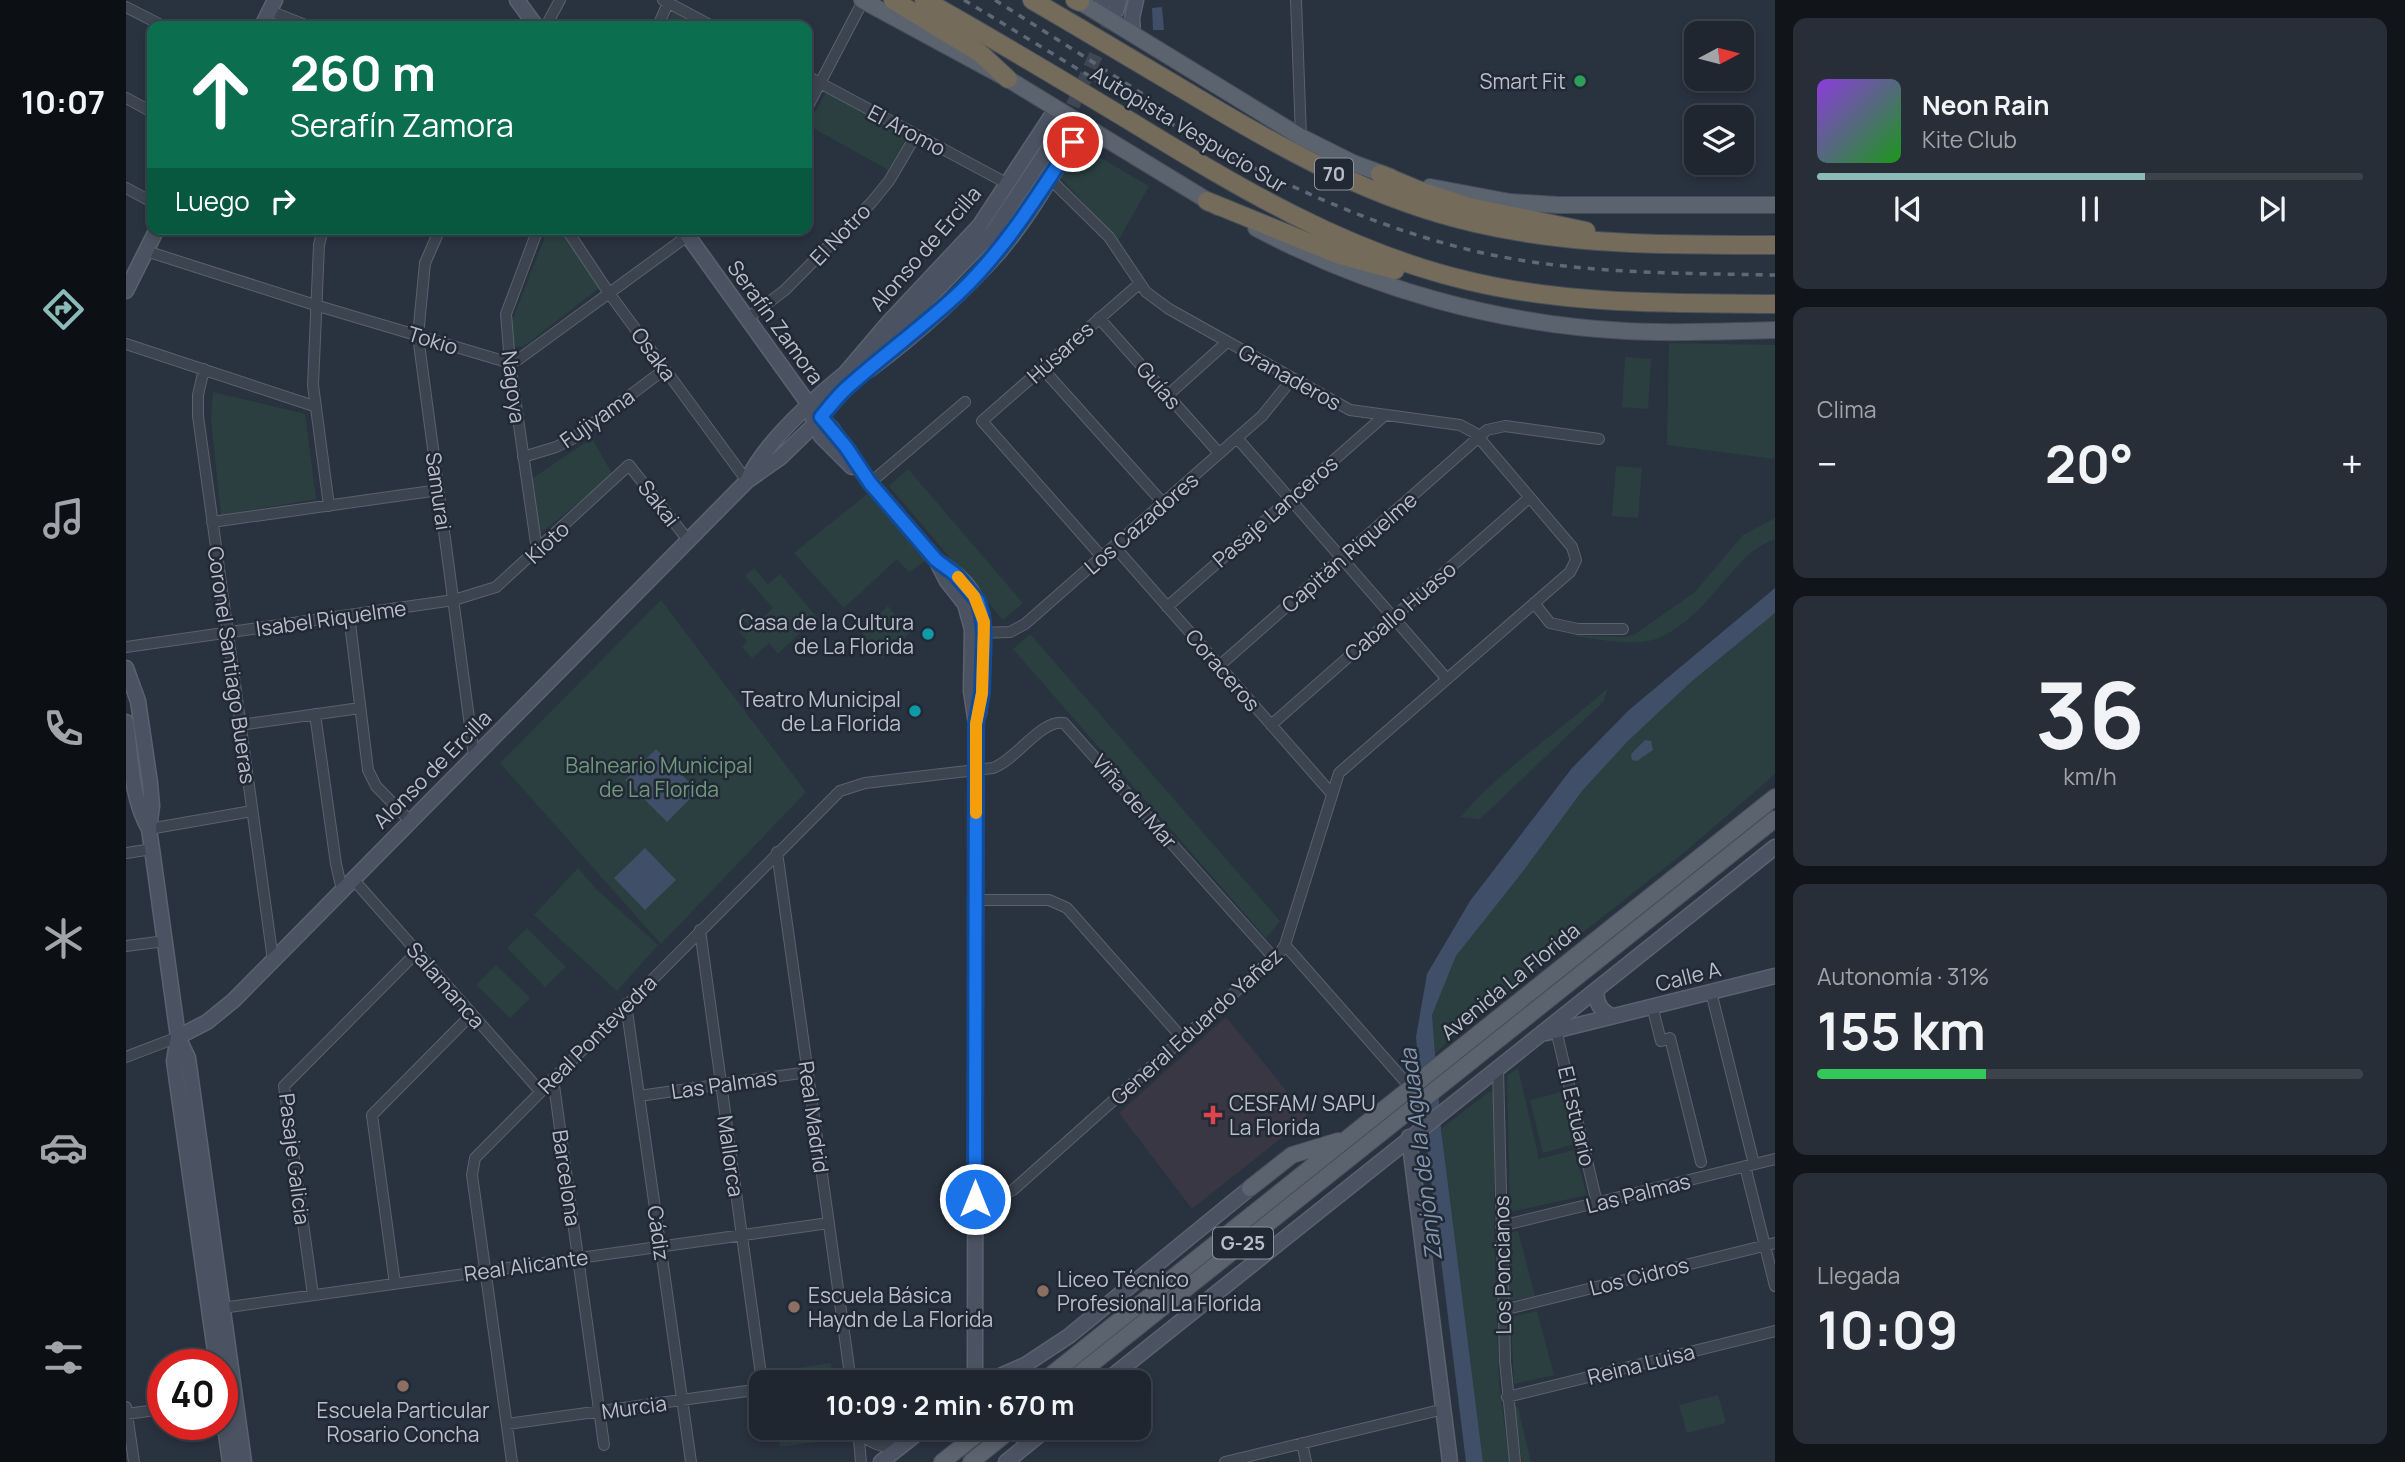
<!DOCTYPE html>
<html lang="es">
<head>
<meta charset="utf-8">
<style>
	body { margin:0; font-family:Manrope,sans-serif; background:#272e37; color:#f1f3f6; height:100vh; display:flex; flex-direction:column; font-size:26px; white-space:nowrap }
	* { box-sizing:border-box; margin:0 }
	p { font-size:23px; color:#a1a5aa }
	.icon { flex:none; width:38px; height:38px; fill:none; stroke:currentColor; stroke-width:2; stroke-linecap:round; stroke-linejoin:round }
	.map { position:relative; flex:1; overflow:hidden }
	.side { display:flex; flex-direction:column; gap:18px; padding:18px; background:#11151a; width:630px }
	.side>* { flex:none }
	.hud { position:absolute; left:21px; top:21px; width:665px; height:214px; border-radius:14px; box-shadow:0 4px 10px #0003,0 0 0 2px #3c434b; background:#0b6e4f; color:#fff; overflow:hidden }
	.needle { width:46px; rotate:83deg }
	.fabs { position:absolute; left:1558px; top:21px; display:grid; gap:14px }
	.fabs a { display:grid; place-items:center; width:70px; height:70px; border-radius:14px; background:#1f262f; box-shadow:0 4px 10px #0003,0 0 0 2px #3c434b; font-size:35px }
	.speed { position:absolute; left:21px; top:1349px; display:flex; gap:14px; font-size:35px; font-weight:700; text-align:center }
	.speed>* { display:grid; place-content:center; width:91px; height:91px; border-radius:50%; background:#1f262f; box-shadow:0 4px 10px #0003,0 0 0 2px #3c434b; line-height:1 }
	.speed .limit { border:10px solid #d22; background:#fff; color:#111 }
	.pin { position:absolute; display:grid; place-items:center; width:60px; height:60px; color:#fff; margin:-30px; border:4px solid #fff; border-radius:50%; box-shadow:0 2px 7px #0007 }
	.me { position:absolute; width:77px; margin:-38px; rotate:0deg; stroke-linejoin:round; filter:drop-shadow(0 0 5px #0008) }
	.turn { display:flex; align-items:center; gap:24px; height:147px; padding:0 28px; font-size:32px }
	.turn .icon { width:91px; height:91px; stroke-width:2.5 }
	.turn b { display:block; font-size:49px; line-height:60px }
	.then { display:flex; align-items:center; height:66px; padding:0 28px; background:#0003; gap:14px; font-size:26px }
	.big { font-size:52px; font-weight:700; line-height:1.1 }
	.side .tile { flex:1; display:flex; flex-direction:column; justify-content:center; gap:10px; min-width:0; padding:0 24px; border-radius:14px; background:#272e37 }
	.side .dial { align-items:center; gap:0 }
	.dial b { font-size:91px; line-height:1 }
	.song { display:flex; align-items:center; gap:21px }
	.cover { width:84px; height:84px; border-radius:10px; background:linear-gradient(135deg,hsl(270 70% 55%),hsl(120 70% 35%)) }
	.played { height:7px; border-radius:4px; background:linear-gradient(90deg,#8bbbb9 60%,#3c434b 60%) }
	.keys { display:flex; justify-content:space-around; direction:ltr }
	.heat { display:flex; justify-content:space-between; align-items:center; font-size:38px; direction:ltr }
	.charge { height:10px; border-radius:5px; background:linear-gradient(90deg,#34c759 31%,#3c434b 0) }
	.trip { position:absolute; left:623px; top:1370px; width:402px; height:70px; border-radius:14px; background:#1f262f; box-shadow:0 4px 10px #0003,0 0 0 2px #3c434b; font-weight:700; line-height:70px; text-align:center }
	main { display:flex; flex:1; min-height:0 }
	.tab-bar { display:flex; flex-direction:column; width:126px; justify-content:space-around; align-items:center; background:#0c0f13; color:#a1a5aa }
	.tab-bar .icon { width:49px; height:49px }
	.tab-bar .current { color:#8bbbb9 }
	.tab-bar b { font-size:32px; color:#f1f3f6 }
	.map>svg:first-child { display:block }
	.medical { fill:#393744 }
	.green { fill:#2b3f41 }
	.water { fill:#404f67 }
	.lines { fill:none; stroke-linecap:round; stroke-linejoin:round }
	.secondary-tunnel { stroke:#3f4754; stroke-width:14; stroke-dasharray:14 7; stroke-linecap:butt }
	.street-casing { stroke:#5a626d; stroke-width:12 }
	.secondary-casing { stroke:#5a626d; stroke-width:17 }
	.primary-casing { stroke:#464d59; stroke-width:18 }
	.highway-casing { stroke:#474f5a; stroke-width:20 }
	.street { stroke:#3c444f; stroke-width:10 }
	.secondary { stroke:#4b5362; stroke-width:14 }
	.primary { stroke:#5b636f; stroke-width:16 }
	.highway { stroke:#756b5a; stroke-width:18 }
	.rail { stroke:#5f6876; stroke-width:3.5; stroke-dasharray:7 7; stroke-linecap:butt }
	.route-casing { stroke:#114b97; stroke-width:18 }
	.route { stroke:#1a73e8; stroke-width:12 }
	.slow { stroke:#f59e0b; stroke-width:12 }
	.leisure-dot { fill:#2e9e5b; stroke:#212935; stroke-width:2.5 }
	.culture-dot { fill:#0f9aa8; stroke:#212935; stroke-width:2.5 }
	.health-dot { fill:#e0444e; stroke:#212935; stroke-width:2.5 }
	.education-dot { fill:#8d6e63; stroke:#212935; stroke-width:2.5 }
	.labels { text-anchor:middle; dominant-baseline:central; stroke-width:5; stroke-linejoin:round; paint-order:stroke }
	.shield { fill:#212935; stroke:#8b929d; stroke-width:2 }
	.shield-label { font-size:19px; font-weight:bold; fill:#b9bfca }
	.poi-label { font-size:21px; fill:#b9bfca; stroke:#212935; text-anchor:end }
	.street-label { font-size:21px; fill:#b9bfca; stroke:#212935 }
	.park-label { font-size:21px; fill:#72987c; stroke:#212935 }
	.water-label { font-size:23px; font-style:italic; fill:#8495ae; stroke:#212935 }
</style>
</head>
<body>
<main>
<nav class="tab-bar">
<b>10:07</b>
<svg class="icon current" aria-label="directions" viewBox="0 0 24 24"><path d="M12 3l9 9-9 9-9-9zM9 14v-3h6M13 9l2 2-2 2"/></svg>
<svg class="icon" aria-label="music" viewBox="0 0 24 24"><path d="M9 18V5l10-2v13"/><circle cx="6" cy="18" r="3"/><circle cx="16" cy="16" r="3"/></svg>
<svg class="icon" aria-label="phone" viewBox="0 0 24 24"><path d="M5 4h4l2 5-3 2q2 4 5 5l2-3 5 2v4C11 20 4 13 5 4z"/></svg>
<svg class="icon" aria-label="climate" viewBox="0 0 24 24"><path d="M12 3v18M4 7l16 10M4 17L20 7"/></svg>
<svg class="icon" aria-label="car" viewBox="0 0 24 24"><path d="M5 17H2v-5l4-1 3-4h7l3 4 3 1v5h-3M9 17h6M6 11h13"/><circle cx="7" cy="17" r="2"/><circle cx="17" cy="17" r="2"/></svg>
<svg class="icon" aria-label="filters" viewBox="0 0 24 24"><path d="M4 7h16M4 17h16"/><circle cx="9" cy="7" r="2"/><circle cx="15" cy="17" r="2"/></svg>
</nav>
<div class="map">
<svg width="1649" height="1462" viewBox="0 0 1649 1462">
	<rect width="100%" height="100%" fill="#29323f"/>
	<!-- medical -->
	<path class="medical" d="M1100 1017 1182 1117 1066 1209 993 1113Z"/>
	<!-- green -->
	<path class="green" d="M547 10 576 26H540Z
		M700 92 781 137 762 170 682 125Z
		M951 144 1023 186 992 241 935 178 934 175Z
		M422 229 440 237 477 285 397 347 387 346 386 321Z
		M1543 343 1649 345V459L1541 445Z
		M1499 357 1525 359 1522 409 1496 407Z
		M87 392 179 414 190 499 95 515 85 420Z
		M466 438 487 475 411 536 404 480Z
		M1490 466 1516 468 1512 518 1486 516Z
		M782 469 897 603 877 620 763 486Z
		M741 494 801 560 783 572 771 559 718 608 668 553Z
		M1649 518V539C1624 549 1617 560 1600 579 1579 603 1550 639 1516 642 1491 644 1465 638 1441 635L1500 637 1509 634 1569 592 1617 535Z
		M628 568 642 584 654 574 691 617 652 654 643 643 626 658 616 647 621 641 613 632 621 624 612 614 617 608 631 623 647 608 619 576Z
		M535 600 680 792 535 944 374 763Z
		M762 606 784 633 756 658 734 631Z
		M1649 613V774L1559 852 1338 1026 1309 1054 1306 1015 1330 956 1395 874 1456 791 1502 741 1565 682Z
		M904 634 1154 921 1140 938 887 649Z
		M1481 689 1478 701 1354 819 1335 817C1376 768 1433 732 1481 689Z
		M452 868 470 889 532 945 491 991 408 915Z
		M401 928 440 967 419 987 381 948Z
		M370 965 404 998 384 1018 350 985Z
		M1392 1068 1413 1159 1448 1150 1461 1195 1384 1212 1381 1076Z
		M1364 1091 1368 1095V1236L1373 1382 1383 1462H1357L1315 1129Z
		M1435 1092 1449 1144 1417 1153 1404 1100Z
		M1392 1231 1409 1296 1384 1301 1383 1233Z
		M1411 1311 1428 1375 1388 1384 1385 1317Z
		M705 1363 708 1382H644L643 1372Z
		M1592 1395 1600 1423 1561 1433 1553 1405Z
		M1392 1407 1405 1462H1396L1388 1408Z
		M688 1429 690 1442 654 1447 652 1434Z"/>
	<!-- water -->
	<path class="water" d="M1036 7 1038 30H1027L1026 8Z
		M1649 588V613L1565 682 1502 741 1456 791 1395 874 1330 956 1306 1015 1315 1129 1357 1462H1340L1300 1139 1290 1037 1301 974 1344 901 1446 768 1503 710Z
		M1519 740 1525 741 1527 750 1511 761 1506 760 1505 754Z
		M530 749 572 791 541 822 499 780Z
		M519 848 550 880 519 910 488 878Z"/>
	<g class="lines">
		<!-- secondary-tunnel -->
		<path class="secondary-tunnel" d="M938 125 989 13"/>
		<!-- street casing -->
		<g class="street-casing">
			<path id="street" d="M537 0 586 26
				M1170 0 1175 137
				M0 7 37 26
				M144 11 182 26
				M420 26 434 0
				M532 26 542 3
				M681 76 882 184
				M0 98 26 112
				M681 108 737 1
				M0 188 26 202
				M197 229 193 245 187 385 203 506
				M314 229 299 263 292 336 348 756
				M433 229 443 233 483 293 621 481
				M20 251 189 305 384 363 393 359 571 229
				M622 318 659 290 745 203 763 181 790 135
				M973 318 1093 453
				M0 344 188 406
				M916 368 1037 503
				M78 369 72 395V416L147 960
				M1042 395 1101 342
				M1111 438 1320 678
				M397 457 430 447 446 439 539 369
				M744 483 839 402
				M86 522 313 490
				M988 546 1206 794
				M411 550 384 363 380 314 412 229
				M976 557 856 421 1013 284
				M1408 603 1424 623 1452 629H1497
				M1041 607 1258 416
				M223 615 242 770 250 786 284 821
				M852 633 884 632 899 624 1136 416 1166 379
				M0 647 328 600 370 587 503 465 562 540
				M1093 666 1361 430 1379 426 1473 439
				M189 714 210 864 216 890
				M114 725 234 708
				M1145 725 1403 498
				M23 829 126 811
				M651 852 725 1382
				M0 853 26 849
				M227 879 414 1091
				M851 900H923L941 908 1057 1039
				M574 930 636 1382
				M1159 945 1284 1087
				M0 946 39 941
				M1585 992 1628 1164
				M500 1004 565 1462
				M1526 1006 1535 1041 1544 1038 1575 1162
				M1430 1030 1471 1203
				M0 1057 52 1037
				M1372 1068 1379 1361 1389 1462
				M427 1078 478 1445
				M513 1096 682 1072
				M1619 1166 1649 1286
				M849 1200 871 1198 887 1190 1155 951 1159 945 1213 773 1444 572 1450 560 1446 547 1349 433 1334 425 1224 410 1043 309 1020 292 983 237 923 178
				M1375 1226 1649 1159
				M269 1284 246 1115 346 1014
				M187 1295 158 1086 291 952
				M96 1308 703 1223
				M1377 1310 1649 1243
				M1381 1397 1649 1331
				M0 1407 8 1462
				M0 1414 37 1409
				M381 1424 628 1390 635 1385
				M732 1429 735 1462
				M732 1431C744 1444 759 1449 776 1445
				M1176 1443 1180 1462
				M386 1462 346 1175 349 1158 714 791 739 783 867 768C890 760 915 719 938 723L1148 958
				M1099 1462 1318 1409"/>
		</g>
		<!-- secondary casing -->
		<g class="secondary-casing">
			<path id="secondary" d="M391 0 410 26
				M990 11 993 0
				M970 12 980 0
				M136 26 149 0
				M1007 35 1006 18 1010 0
				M557 229 684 406 707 430 741 479 810 560 821 581 839 604 846 629 845 691 850 724 849 1382
				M0 291 31 229
				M743 370C789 335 835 295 874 251 906 213 931 167 957 125
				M717 376 762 323 854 225 930 109
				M687 418 695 436 726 467
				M622 479C639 442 690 397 722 371
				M813 562C856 588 858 612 857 659 856 677 856 695 853 713
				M0 668 12 701 24 783 26 806 23 829 26 849 52 1037 62 1058 118 1462
				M0 722C5 757 5 798 23 829
				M1471 990C1469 1002 1474 1011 1486 1016
				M1420 1033 1649 976
				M52 1037 81 1022 108 1000 621 481 655 457 689 424 752 350 867 232 937 127
				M52 1037 48 1061 91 1365
				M1283 1137 1324 1462
				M860 1382 899 1365 943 1336 1124 1188
				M979 1382 1649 847
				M96 1406 104 1462
				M755 1462 798 1428
				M880 1462 922 1428"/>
		</g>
		<!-- primary casing -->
		<g class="primary-casing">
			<path id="primary" d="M736 0 882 79 1092 207
				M951 0 1175 137 1227 163 1265 177
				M1304 187 1384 202 1432 205H1649
				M1130 228C1244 289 1371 324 1500 331 1550 334 1600 331 1649 330
				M1124 1188 1166 1155 1212 1141
				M916 1382 1649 797
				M943 1382 1649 819
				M816 1462 859 1428
				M845 1462 887 1428"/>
		</g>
		<!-- highway casing -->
		<g class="highway-casing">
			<path id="highway" d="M767 0 854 53 882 79
				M798 0C868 39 936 80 1004 121 1112 187 1219 252 1343 281 1443 305 1547 303 1649 304
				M906 0C961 32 1016 65 1070 97 1158 150 1248 200 1349 223 1447 246 1549 245 1649 245
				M949 0 954 2
				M1254 174 1297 192 1343 207 1460 231
				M1081 201 1211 254 1269 270"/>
		</g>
		<!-- street -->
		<use href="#street" class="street"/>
		<!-- secondary -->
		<use href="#secondary" class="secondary"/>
		<!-- primary -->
		<use href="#primary" class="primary"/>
		<!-- highway -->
		<use href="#highway" class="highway"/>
		<!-- rail -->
		<path class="rail" d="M838 0C998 96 1161 205 1344 250 1443 274 1547 273 1649 275
			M869 0 1020 96"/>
	</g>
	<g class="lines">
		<!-- route casing -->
		<g class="route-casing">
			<path id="route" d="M849 1199 850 724 856 693 858 633 856 615 852 601 829 574 810 560 744 483 720 447 695 417C704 406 713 394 724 385 760 353 799 325 834 292 880 248 912 195 947 142"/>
		</g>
		<!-- route -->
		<use href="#route" class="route"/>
		<!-- slow -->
		<path class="slow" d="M832 577 848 596 858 622 856 693 850 724V813"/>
	</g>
	<!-- markers -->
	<circle class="leisure-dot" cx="1454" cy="81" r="7"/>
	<g class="culture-dot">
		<circle cx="802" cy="634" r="7"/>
		<circle cx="789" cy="711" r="7"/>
	</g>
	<path class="health-dot" d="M1083.5 1104.5h7v7h7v7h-7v7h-7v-7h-7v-7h7z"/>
	<g class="education-dot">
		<circle cx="917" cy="1291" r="7"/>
		<circle cx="668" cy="1307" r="7"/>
		<circle cx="277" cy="1386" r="7"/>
	</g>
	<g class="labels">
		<!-- shield labels -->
		<g class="shield">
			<rect x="1189" y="158.5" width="38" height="31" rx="5"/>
			<rect x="1087" y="1227.5" width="60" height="31" rx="5"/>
		</g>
		<g class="shield-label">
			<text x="1208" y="174">70</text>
			<text x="1117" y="1243">G-25</text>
		</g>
		<!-- poi labels -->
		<g class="poi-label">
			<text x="1440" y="81">Smart Fit</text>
			<text x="788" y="622">Casa de la Cultura<tspan x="788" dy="24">de La Florida</tspan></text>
			<text x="775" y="699">Teatro Municipal<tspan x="775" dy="24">de La Florida</tspan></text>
			<text x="1103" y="1103" text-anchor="start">CESFAM/ SAPU<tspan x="1103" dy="24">La Florida</tspan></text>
			<text x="931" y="1279" text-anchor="start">Liceo Técnico<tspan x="931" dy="24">Profesional La Florida</tspan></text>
			<text x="682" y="1295" text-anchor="start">Escuela Básica<tspan x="682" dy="24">Haydn de La Florida</tspan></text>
			<text x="277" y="1410" text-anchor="middle">Escuela Particular<tspan x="277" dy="24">Rosario Concha</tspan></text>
		</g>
		<!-- street labels -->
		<g class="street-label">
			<text transform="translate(1063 129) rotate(31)">Autopista Vespucio Sur</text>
			<text transform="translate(781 130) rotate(28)">El Aromo</text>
			<text transform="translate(714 234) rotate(-46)">El Notro</text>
			<text transform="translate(799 248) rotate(-49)">Alonso de Ercilla</text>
			<text transform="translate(650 322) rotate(54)">Serafín Zamora</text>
			<text transform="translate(307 340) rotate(17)">Tokio</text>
			<text transform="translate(934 352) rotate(-42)">Húsares</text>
			<text transform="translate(528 354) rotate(54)">Osaka</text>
			<text transform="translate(1164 377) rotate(29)">Granaderos</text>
			<text transform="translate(1033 385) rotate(49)">Guías</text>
			<text transform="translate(388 387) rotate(83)">Nagoya</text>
			<text transform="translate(471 418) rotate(-35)">Fujiyama</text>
			<text transform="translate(313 491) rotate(82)">Samurai</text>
			<text transform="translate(533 503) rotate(52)">Sakai</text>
			<text transform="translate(1149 511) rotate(-41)">Pasaje Lanceros</text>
			<text transform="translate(1015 523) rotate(-41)">Los Cazadores</text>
			<text transform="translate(421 542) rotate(-43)">Kioto</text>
			<text transform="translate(1223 552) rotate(-41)">Capitán Riquelme</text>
			<text transform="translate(1274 611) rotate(-41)">Caballo Huaso</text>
			<text transform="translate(205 618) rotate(-8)">Isabel Riquelme</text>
			<text transform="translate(106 665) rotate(82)">Coronel Santiago Bueras</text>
			<text transform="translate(1097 670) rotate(49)">Coraceros</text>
			<text transform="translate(306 769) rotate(-45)">Alonso de Ercilla</text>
			<text transform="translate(1009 801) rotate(49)">Viña del Mar</text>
			<text transform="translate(1562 976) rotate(-14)">Calle A</text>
			<text transform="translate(1384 981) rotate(-39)">Avenida La Florida</text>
			<text transform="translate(320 985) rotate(49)">Salamanca</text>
			<text transform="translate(1070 1026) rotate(-42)">General Eduardo Yañez</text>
			<text transform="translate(471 1034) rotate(-45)">Real Pontevedra</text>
			<text transform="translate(598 1084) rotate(-8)">Las Palmas</text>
			<text transform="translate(1451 1116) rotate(77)">El Estuario</text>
			<text transform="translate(688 1117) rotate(82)">Real Madrid</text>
			<text transform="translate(605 1156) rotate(82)">Mallorca</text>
			<text transform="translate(169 1159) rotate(83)">Pasaje Galicia</text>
			<text transform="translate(441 1178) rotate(82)">Barcelona</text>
			<text transform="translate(1512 1193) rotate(-14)">Las Palmas</text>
			<text transform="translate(533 1233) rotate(82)">Cádiz</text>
			<text transform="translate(400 1265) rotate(-8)">Real Alicante</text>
			<text transform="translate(1376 1265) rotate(-91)">Los Poncianos</text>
			<text transform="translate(1513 1276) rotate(-14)">Los Cidros</text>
			<text transform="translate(1515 1364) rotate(-14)">Reina Luisa</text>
			<text transform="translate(508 1407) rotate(-8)">Murcia</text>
		</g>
		<!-- park labels -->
		<g class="park-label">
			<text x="533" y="765">Balneario Municipal<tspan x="533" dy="24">de La Florida</tspan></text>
		</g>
		<!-- water labels -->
		<g class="water-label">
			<text transform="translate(1294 1155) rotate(-97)">Zanjón de la Aguada</text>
		</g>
	</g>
</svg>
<div class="fabs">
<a><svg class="needle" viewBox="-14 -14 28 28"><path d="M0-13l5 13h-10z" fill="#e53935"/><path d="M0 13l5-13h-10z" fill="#a1a5aa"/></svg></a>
<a><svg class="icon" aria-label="layers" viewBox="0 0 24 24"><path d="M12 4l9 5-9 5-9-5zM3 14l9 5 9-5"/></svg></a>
</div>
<div class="speed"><div class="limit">40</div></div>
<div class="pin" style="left:947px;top:142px;background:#d93025"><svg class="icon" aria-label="arrive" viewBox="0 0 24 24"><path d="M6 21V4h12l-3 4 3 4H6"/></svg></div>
<svg class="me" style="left:849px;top:1199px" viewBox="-20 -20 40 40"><circle r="17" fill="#1a73e8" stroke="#fff" stroke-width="3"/><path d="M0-11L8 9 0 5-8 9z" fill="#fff"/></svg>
<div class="trip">10:09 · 2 min · 670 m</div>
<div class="hud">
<div class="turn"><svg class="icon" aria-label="ahead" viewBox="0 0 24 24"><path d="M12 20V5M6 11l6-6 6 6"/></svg><div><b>260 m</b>Serafín Zamora</div></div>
<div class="then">Luego<svg class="icon" aria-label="right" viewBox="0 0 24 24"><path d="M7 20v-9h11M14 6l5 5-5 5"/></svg></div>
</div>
</div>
<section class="side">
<div class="tile">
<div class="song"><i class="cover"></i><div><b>Neon Rain</b><p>Kite Club</p></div></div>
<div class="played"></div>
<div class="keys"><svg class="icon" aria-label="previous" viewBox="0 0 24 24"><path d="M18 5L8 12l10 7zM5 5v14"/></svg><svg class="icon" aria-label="pause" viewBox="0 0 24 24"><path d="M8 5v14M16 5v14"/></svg><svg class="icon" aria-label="next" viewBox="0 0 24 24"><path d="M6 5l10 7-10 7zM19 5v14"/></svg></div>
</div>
<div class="tile"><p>Clima</p>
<div class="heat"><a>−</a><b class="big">20°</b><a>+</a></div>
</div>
<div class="tile dial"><b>36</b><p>km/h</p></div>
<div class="tile"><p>Autonomía · 31%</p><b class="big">155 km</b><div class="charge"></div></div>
<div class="tile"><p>Llegada</p><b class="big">10:09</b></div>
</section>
</main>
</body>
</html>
